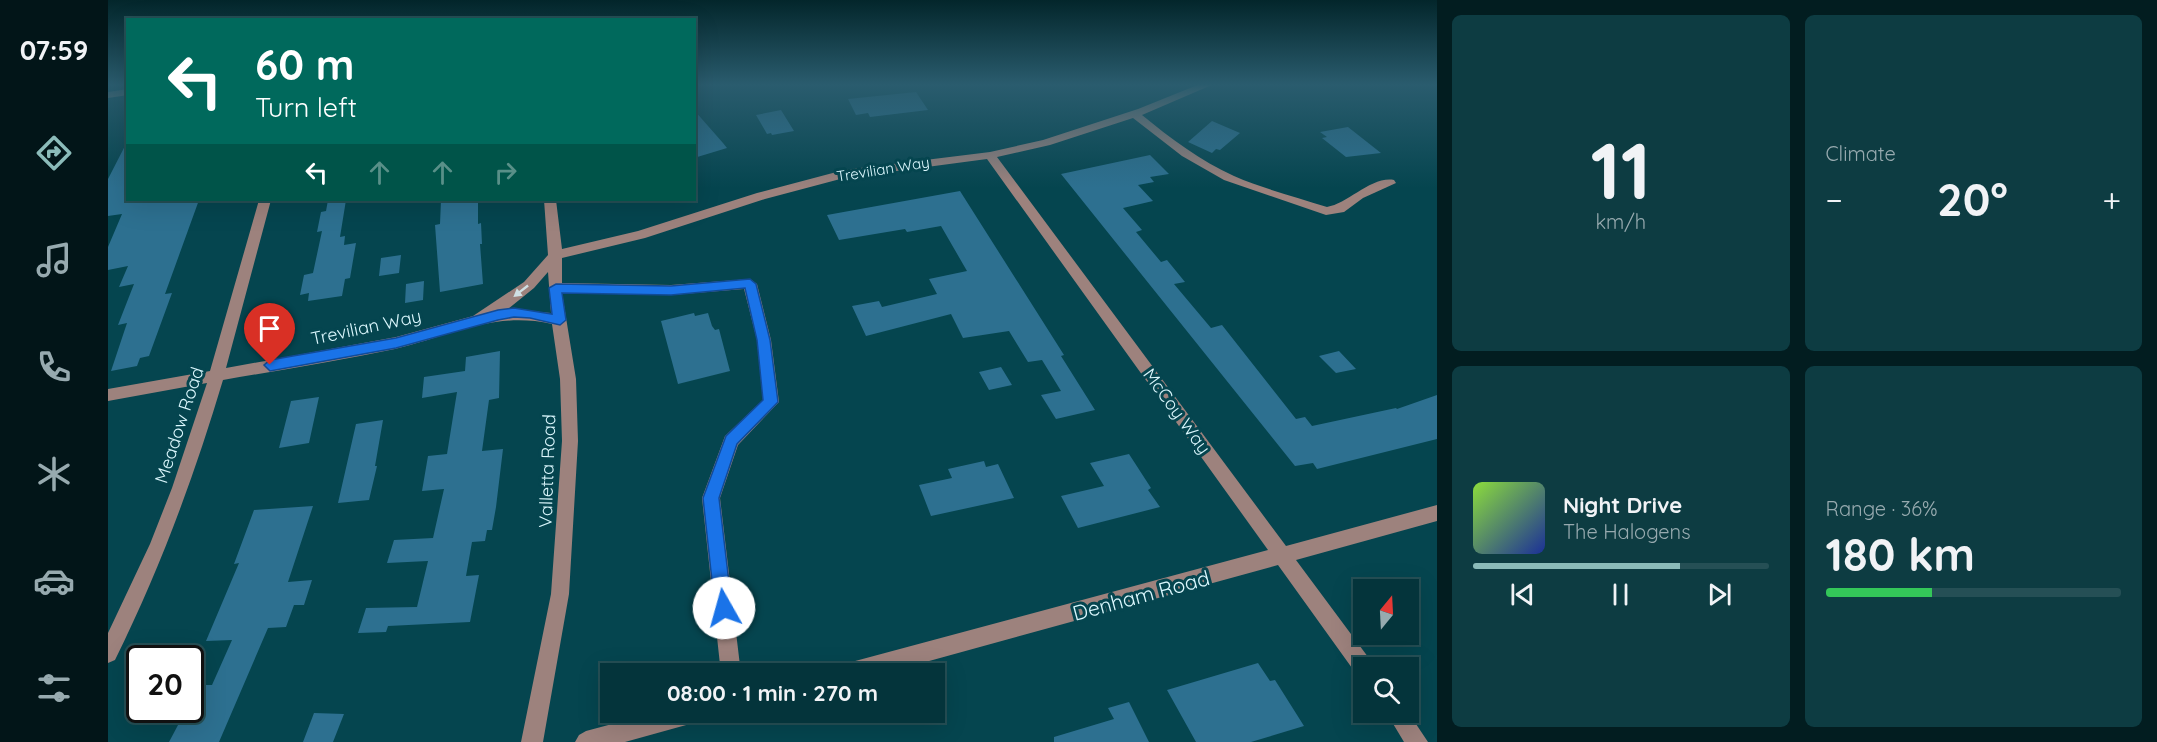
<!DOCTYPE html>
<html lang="en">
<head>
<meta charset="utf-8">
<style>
	body { margin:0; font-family:Quicksand,sans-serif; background:#0d3c42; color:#f1f3f6; height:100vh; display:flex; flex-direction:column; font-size:22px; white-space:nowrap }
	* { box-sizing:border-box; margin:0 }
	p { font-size:20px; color:#97aaaf }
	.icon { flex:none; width:33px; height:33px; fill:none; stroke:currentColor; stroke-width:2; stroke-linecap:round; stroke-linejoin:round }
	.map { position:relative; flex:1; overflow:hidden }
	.sheet { display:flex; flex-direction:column; gap:15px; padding:15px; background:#021d20; width:720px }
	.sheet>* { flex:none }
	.top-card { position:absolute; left:18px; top:18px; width:570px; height:183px; border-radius:0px; box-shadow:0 6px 24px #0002,0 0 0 2px #254f55; background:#00695c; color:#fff; overflow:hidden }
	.needle { width:39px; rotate:18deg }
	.controls { position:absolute; left:1245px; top:579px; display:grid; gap:12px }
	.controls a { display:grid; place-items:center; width:66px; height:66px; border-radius:0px; background:#04343b; box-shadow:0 6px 24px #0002,0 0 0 2px #254f55; font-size:30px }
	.speed { position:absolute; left:18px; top:645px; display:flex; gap:12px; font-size:30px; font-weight:700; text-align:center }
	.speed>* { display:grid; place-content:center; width:78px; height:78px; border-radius:50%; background:#04343b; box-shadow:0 6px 24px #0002,0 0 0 2px #254f55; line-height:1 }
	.speed .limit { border:3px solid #111; border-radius:9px; background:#fff; color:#111 }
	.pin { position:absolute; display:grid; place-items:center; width:51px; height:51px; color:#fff; margin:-62px -26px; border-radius:50% 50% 50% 0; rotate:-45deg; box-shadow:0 0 6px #0007 }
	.pin .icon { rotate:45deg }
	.me { position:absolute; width:66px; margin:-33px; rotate:353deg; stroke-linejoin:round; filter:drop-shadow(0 0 4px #0008) }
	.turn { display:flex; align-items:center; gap:21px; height:126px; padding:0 30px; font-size:27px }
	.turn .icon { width:78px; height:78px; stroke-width:2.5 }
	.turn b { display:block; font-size:42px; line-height:51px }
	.lanes { display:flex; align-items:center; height:57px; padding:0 30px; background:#0003; justify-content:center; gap:30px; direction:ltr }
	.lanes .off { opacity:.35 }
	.big { font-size:45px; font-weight:700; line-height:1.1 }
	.sheet .widget { flex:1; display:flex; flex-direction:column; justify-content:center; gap:9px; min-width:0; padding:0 21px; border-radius:9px; background:#0d3c42 }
	.sheet .dial { align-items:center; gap:0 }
	.dial b { font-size:78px; line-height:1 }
	.song { display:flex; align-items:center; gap:18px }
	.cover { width:72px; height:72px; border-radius:9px; background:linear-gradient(135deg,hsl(90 70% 55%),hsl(230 70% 35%)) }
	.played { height:6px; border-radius:3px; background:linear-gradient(90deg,#8bbbb9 70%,#254f55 70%) }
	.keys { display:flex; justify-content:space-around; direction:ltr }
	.heat { display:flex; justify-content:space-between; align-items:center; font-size:33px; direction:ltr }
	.charge { height:9px; border-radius:4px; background:linear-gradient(90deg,#34c759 36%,#254f55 0) }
	.sheet .tiles { flex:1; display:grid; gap:15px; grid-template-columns:repeat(2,1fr) }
	.trip { position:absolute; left:492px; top:663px; width:345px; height:60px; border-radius:0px; background:#04343b; box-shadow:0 6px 24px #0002,0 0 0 2px #254f55; font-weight:700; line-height:60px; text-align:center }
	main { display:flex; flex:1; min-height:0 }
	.tab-bar { display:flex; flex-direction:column; width:108px; justify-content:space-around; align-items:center; background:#021518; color:#97aaaf }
	.tab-bar .icon { width:42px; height:42px }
	.tab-bar .current { color:#8bbbb9 }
	.tab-bar b { font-size:27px; color:#f1f3f6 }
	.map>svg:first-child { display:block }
	.building { fill:#2d7090 }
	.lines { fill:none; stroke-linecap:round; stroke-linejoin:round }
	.minor { fill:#9d827d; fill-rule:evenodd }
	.oneway { fill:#cfe0e4 }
	.route { fill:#1a73e8; stroke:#114b97; stroke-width:1.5 }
	.labels { text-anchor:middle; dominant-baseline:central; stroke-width:6; stroke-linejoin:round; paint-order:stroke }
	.far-street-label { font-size:15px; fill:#dcf8fe; stroke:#05454f }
	.street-label { font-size:18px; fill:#dcf8fe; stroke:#05454f }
	.near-street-label { font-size:21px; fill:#dcf8fe; stroke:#05454f }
</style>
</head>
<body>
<main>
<nav class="tab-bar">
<b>07:59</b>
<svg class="icon current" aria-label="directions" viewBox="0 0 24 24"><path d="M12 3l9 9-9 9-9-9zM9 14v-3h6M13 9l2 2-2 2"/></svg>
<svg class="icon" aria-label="music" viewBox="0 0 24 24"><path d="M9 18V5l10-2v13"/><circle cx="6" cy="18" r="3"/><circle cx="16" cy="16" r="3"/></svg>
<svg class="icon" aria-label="phone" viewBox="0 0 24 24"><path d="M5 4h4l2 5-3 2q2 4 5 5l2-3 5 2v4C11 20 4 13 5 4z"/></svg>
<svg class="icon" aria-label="climate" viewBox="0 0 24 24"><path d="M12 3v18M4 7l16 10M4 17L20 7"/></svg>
<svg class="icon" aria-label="car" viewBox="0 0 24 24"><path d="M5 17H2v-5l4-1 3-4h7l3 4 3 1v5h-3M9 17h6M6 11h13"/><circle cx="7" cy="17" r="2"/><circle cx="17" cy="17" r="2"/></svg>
<svg class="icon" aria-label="filters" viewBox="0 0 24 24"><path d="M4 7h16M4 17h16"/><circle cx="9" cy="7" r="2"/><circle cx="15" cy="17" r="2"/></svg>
</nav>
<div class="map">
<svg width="1329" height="742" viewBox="0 0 1329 742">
	<rect width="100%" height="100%" fill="#05454f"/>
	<!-- building -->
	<path class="building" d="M808 92 820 110 762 117 760 113 748 115 740 99Z
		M586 110 615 143 619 148 586 158Z
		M673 110 686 131 664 135 663 133 659 134 648 115Z
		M1104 121 1132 133 1112 150 1108 149 1104 153 1080 142Z
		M1240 127 1273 153 1238 157 1214 138 1219 137 1212 132Z
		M20 140V203L21 200H91L57 294 64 293 41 356 32 358 29 366 3 371 19 323 10 325 26 284 11 287 20 266 0 270V247L14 214 0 216V179Z
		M1042 155 1061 174 1042 177 1046 182 1030 185 1045 201 1015 208 1034 230 1028 232 1053 262 1059 260 1077 282 1066 284 1103 328 1114 325 1188 419 1197 417 1204 426 1288 408 1289 409 1329 395V439L1209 469 1205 463 1187 466 953 174Z
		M852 191 956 355 953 356 987 410 948 419 933 395 953 391 934 360 920 362 901 331 855 338 843 314 758 336 744 306 771 301 774 307 829 294 821 279 859 271 833 226 799 232 797 229 731 240 719 215Z
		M220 200H238L232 237 237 236 236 245 248 243 242 278 237 279 234 296 200 301 201 293 192 295 196 275 205 273 214 231 209 232 213 212 218 211Z
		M333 200H370V224L373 223 374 244H372L375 284 332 292 327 225 332 224Z
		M293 255 291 273 271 276 273 258Z
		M316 281 315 300 297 303 298 284Z
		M586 313 587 316 600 313 604 326 607 330 611 329 622 371 570 384 553 321Z
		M392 351 391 398 381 400 374 451 395 449 388 507 384 530H379L377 541 364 542 358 576 371 575 362 622 280 626 278 632 250 633 258 608 309 607 320 561 279 563 286 540 325 538 336 489 314 491 320 456 339 454 349 392 314 398 316 377 357 371 358 357Z
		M1231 351 1248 369 1228 373 1211 356Z
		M893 367 904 385 881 390 871 372Z
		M211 397 201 443 171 448 183 401Z
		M275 420 267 466H269L261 500 230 503 248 424Z
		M1021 454 1043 488 1040 490 1052 507 970 528 953 496 996 486 982 463Z
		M876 461 878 467 890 464 906 498 823 516 811 485 844 478 840 469Z
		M205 506 180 582 204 580 196 605H186L178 627 160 628 111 742H61L78 710H82V685H104L124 640 98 641 131 563 126 564 146 510Z
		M1150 663 1162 681 1167 680 1196 726 1143 742H1088L1059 690Z
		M1021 702 1041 742H946V737L1006 719 1000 708Z
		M206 713 236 714 225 742H195Z"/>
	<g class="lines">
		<!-- minor -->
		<path class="minor" d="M1092 84H1106L1034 115C1062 138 1093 161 1126 176 1156 189 1188 197 1219 207 1240 204 1263 176 1286 180L1288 183 1255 198 1236 212 1218 215 1116 180 1074 156 1025 118 942 145 889 157 1178 546 1329 505V521L1188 560 1263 661 1266 668H1256V678L1249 675 1170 565 774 674H726L729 667 736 664 1160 550 879 159 736 178 657 199 537 238 454 258V283L563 285 642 279 649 284 663 340 671 402 630 445 612 498 633 674H613L594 498 617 436 655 400 649 340 636 289 563 295 454 293 468 379 470 441 461 594 435 742H413L443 594 454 441 452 379 444 324C385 311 343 336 287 349 230 361 172 370 115 380 86 477 52 569 7 660L0 663V633L42 544 64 488 99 383 0 401V389L102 371 151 200H163L118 368 288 337 365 316 416 282 440 255 436 200H448L454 249 530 231 649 193 736 170 882 152 935 140 1030 109ZM440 272 443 313 400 309 426 288Z
			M20 89V95L0 98V92Z
			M549 712H599L596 719 589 722 517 742H467L471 735 478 731Z
			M1278 712H1300L1320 742H1296Z"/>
	</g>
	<!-- one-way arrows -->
	<defs><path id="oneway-solid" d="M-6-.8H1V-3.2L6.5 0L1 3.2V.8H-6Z" transform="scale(1.5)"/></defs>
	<use class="oneway" href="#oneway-solid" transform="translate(413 291) rotate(142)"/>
	<!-- sky -->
	<linearGradient id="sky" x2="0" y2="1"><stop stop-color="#03262b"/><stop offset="0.45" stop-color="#2a5c6e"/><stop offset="1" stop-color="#2a5c6e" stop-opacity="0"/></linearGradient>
	<rect width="1329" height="188" fill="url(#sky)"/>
	<!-- route -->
	<path class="route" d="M642 279 648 284 662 340 670 402 629 444 611 498 624 608 622 614 616 616 610 614 607 608 595 498 618 436 655 400 649 340 637 288 563 295 454 293 458 320 452 325 422 318 406 317 390 320 288 348 162 371 156 365 162 360 288 338 390 310 406 308 444 314 441 288 448 284 563 286Z"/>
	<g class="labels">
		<!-- far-street labels -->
		<g class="far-street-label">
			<text transform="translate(775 169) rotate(-9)">Trevilian Way</text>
		</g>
		<!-- street labels -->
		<g class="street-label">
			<text transform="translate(258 327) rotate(-12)">Trevilian Way</text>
			<text transform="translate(1069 411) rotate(54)">McCoy Way</text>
			<text transform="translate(71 425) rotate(-72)">Meadow Road</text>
			<text transform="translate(439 471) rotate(-88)">Valletta Road</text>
		</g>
		<!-- near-street labels -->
		<g class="near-street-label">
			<text transform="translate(1033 595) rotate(-15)">Denham Road</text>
		</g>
	</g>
</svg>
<div class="controls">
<a><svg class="needle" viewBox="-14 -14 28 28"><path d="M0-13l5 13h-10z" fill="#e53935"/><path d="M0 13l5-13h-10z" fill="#97aaaf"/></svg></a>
<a><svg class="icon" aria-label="search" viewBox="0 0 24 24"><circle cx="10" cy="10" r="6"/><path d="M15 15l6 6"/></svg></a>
</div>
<div class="speed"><div class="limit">20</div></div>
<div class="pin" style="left:162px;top:365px;background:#d93025"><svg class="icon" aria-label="arrive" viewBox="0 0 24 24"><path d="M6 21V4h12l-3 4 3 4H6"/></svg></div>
<svg class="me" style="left:616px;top:608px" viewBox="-20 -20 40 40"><circle r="19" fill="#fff"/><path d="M0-13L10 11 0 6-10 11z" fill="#1a73e8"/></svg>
<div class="trip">08:00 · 1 min · 270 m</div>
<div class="top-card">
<div class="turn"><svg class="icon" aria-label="left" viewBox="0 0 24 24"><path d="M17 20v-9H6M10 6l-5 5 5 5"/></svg><div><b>60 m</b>Turn left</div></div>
<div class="lanes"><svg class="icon" aria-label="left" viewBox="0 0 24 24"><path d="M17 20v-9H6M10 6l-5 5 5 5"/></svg><svg class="icon off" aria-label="ahead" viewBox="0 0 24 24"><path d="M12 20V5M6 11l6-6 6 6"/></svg><svg class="icon off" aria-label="ahead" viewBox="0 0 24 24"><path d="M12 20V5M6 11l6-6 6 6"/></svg><svg class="icon off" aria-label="right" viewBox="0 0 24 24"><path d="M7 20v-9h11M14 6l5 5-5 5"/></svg></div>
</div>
</div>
<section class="sheet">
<div class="tiles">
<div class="widget dial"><b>11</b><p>km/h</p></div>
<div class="widget"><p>Climate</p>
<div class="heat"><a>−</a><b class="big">20°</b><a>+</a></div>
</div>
<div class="widget">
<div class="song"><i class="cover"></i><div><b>Night Drive</b><p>The Halogens</p></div></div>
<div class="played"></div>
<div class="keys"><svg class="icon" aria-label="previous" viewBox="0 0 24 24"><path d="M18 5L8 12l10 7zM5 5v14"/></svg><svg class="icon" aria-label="pause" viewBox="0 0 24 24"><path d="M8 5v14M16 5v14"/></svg><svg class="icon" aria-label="next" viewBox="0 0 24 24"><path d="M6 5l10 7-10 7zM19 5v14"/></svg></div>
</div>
<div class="widget"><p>Range · 36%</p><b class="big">180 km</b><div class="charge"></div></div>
</div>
</section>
</main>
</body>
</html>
